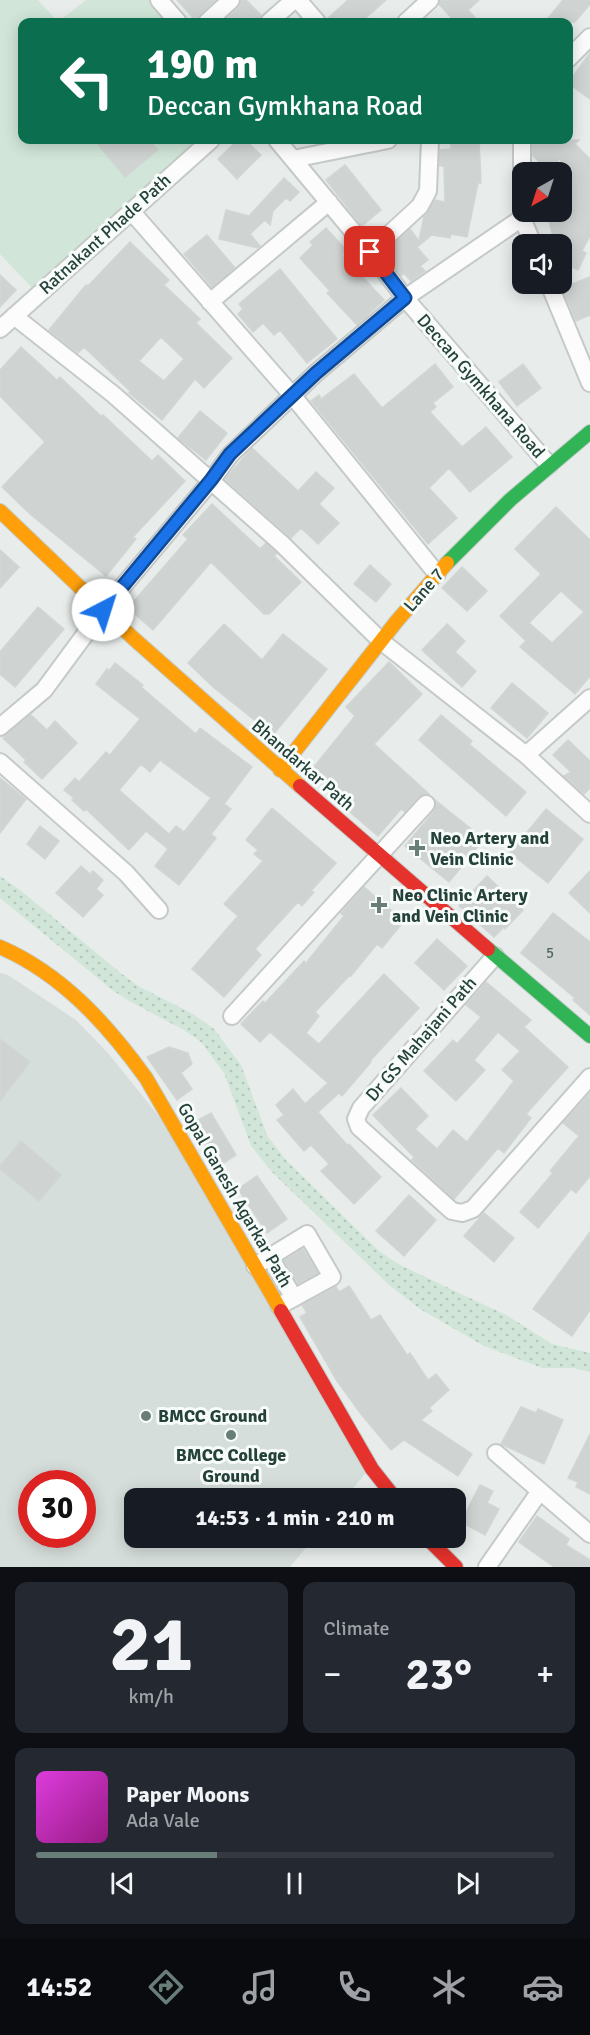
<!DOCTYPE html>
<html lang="en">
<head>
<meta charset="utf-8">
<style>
	body { margin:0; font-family:Signika,sans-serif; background:#242831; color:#f1f3f6; height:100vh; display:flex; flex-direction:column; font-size:22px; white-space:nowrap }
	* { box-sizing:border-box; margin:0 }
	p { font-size:20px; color:#9ea1a6 }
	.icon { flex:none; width:33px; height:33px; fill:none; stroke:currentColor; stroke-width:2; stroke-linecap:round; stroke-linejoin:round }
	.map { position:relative; height:1567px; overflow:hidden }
	.drawer { display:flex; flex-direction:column; gap:15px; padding:15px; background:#0d0f14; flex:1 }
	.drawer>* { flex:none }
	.banner { position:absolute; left:18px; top:18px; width:555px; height:126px; border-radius:12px; box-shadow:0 3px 15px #0003; background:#0b6e4f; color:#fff; overflow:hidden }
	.needle { width:39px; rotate:219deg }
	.fabs { position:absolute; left:512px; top:162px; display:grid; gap:12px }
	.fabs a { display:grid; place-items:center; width:60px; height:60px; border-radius:12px; background:#171b24; box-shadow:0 3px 15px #0003; font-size:30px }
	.speed { position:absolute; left:18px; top:1470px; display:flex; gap:12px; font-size:30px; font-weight:700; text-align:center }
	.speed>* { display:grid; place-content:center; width:78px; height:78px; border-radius:50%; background:#171b24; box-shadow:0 3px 15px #0003; line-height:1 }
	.speed .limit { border:9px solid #d22; background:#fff; color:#111 }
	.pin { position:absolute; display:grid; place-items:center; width:51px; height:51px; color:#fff; margin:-26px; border-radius:12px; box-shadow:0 3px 9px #0006 }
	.me { position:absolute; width:66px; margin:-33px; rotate:40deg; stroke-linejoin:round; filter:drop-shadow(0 0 4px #0008) }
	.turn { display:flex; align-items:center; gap:21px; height:126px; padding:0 30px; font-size:27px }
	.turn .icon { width:78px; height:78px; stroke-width:2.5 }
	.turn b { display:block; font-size:42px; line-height:51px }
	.big { font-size:45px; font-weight:700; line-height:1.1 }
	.drawer .widget { flex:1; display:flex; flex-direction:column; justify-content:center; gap:9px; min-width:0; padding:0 21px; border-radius:12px; background:#242831 }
	.drawer .dial { align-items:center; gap:0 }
	.dial b { font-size:78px; line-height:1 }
	.song { display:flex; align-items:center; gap:18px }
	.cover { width:72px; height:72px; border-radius:9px; background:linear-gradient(135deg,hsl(300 70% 55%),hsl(310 70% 35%)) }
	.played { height:6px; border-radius:3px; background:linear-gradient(90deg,#697e78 35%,#363941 35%) }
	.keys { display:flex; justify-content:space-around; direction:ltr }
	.heat { display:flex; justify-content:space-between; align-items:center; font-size:33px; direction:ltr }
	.drawer .tiles { flex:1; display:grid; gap:15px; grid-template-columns:1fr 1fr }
	.widget:last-child { grid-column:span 2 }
	.trip { position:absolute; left:124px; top:1488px; width:342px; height:60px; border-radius:12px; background:#171b24; box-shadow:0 3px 15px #0003; font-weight:700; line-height:60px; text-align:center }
	.tabs { display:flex; height:96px; justify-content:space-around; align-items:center; background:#090b0e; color:#9ea1a6 }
	.tabs .icon { width:42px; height:42px }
	.tabs .selected { color:#697e78 }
	.tabs b { font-size:27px; color:#f1f3f6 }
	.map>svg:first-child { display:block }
	.built { fill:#d6dedb; fill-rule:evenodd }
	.grass { fill:#d1e6d8 }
	.park { fill:url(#park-dots) }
	.building { fill:#cfd4d2; stroke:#d1d6d4; stroke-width:1.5; fill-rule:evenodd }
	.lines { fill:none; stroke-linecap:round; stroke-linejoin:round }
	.street-casing { stroke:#c5cac8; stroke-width:20 }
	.fast-casing { stroke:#c3cbc8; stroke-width:16 }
	.slow-casing { stroke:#c3cbc8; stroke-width:16 }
	.jam-casing { stroke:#c3cbc8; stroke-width:16 }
	.street { stroke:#fcfcfc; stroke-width:16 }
	.fast { stroke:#30b455; stroke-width:14 }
	.slow { stroke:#ff9f0a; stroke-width:14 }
	.jam { stroke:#e5322d; stroke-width:14 }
	.route-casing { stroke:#114b97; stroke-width:15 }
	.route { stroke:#1a73e8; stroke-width:10 }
	.poi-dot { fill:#697e78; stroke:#f7fbf9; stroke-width:2 }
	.labels { text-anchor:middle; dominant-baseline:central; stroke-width:6; stroke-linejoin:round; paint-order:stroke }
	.number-label { font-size:15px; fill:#506761 }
	.street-label { font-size:18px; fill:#24423a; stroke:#f7fbf9 }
	.poi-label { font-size:18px; font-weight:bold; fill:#24423a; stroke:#f7fbf9; text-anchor:start }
</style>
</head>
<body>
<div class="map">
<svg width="590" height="1567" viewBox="0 0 590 1567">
	<defs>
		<pattern id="park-dots" width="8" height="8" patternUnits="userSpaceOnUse" patternTransform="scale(1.5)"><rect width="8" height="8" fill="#d1e6d8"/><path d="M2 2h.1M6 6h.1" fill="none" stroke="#b3c6ba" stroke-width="1.8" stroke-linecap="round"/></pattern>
	</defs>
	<rect width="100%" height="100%" fill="#e8edeb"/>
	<!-- built -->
	<path class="built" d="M0 973 8 975 76 1020 108 1053 170 1130 369 1469 345 1498H135V1538H314L290 1567H0ZM32 1484H82V1534H32Z"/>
	<!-- grass -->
	<path class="grass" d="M0 0H38L58 22 86 0H154L173 22H22V140H203L35 291 0 254Z"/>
	<!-- park -->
	<path class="park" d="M0 876 20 890 122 974 138 986 193 1014 214 1029 241 1065 268 1137 287 1161 379 1251 400 1265 508 1316 552 1344 590 1353V1372L573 1368H542L484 1346 420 1309 389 1285 273 1173 251 1146 224 1073 201 1042 184 1030 129 1001 111 989 0 898Z"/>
	<!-- building -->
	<path class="building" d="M177 0H215L200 15 197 22Z
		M241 0H246L261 15 259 22H222L238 8Z
		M348 0H386L361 22H327V19Z
		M440 0H479L468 10 479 22H455L439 4Z
		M563 0H590V4L575 22H545Z
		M590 53V99L568 83Z
		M94 140H148L158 150 125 177Z
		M238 140H245L261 155 237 179 218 159Z
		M451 140H479L481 183H478L467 237 451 234 450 238 432 235 417 247 428 260 420 266 425 271 411 281 404 273 401 276 384 253 410 229 419 241 424 216 435 200 445 202 444 166H439L440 150 451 149Z
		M532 140H579L575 144 590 159V236L582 251 586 253 578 270 561 262V255L567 243 553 236 548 217 551 212H561V158L548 170 532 155Z
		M345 165 381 210 362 226 326 180Z
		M284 178 299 192 290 201 286 198 273 211 270 225 265 220 250 234 260 246 258 248 219 239 226 210 249 216Z
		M326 228 347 251 342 255 384 300 357 325 327 293 330 291 300 258 313 245 310 242Z
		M207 235 235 268 212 287 184 254Z
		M130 242 169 280 164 285 200 319 196 323 232 358 204 388 195 379 162 420 129 393 130 391 84 347 78 353 49 330 86 285 88 286ZM161 337 184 359 164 381 139 361Z
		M280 269 337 339 307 363 280 330 274 335 263 323 253 332 238 314 243 309 239 304Z
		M0 275 16 290 0 307Z
		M590 277V315L576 321 562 288Z
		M21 347 57 380 60 377 101 416 103 415 152 461 158 455 185 481 133 537 136 539 106 576 30 514 2 487 45 442 0 396V370Z
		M435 364 453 387 433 403 436 407 430 412 462 447 486 427 512 457 470 492 449 468 429 488 457 518 428 544 311 401 319 395 321 399 354 374 382 408Z
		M523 364 541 388 517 406 499 382Z
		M200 411 227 433 206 460 178 438Z
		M252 448 298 491 316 472 334 488 319 504 339 523 318 544 301 528 291 538 225 479Z
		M212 504 260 549 266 543 277 553 274 556 301 582 269 614H264L211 562 153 630 128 608 188 539 183 535Z
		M556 507 590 540V676L575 694 520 647 526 641 500 616 541 574 515 549ZM561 591 584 612 552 643 529 623Z
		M0 550 19 567 0 588Z
		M370 565 391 584 376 602 354 584Z
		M462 567 487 591 467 611 442 588Z
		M38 607 64 629 15 687 0 674V652Z
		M224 624 262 660 283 634 327 669 273 735 213 687 188 663Z
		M447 624 465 641 455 652 476 671 462 687 422 650Z
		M389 662 422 694 374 744 429 794 419 797 405 812 401 809 378 836 338 802 341 799 309 773 355 716 346 707Z
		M115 663 143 685 141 687 196 734 200 728 252 767 224 804 231 809 211 834 216 838 179 885 155 866 168 849 146 831 129 850 86 809 84 811 72 800 74 798 64 790 75 778 79 782 106 752 110 755 140 719 96 684 107 669 109 671ZM160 760 211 798 184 832 176 826 169 834 119 790 141 764 150 772Z
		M512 683 548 713 527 738 491 708Z
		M31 715 47 730 55 721 77 743 42 779 24 762 26 760 3 738Z
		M441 715 472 741 469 744 526 792 506 816 419 740Z
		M568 740 590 761V788L584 794 564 776 571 772 553 755Z
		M0 778 26 799 0 833Z
		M435 800 484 839 449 882 405 846 434 811 436 806Z
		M272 808 336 863 311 891 314 892 302 906 298 902 255 949 261 955 224 997 192 969 238 916 224 904 263 861 254 854 258 850 246 840Z
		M546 809 583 839 548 883 510 853Z
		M40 826 59 841 45 859 27 844Z
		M81 866 90 874 93 871 103 880 96 889 103 895 83 917 56 893Z
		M590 871V913L569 893Z
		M487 876 523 910 505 929 504 927 494 937 459 906Z
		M364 887 404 921 382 948 377 944 351 976 350 975 315 1012 319 1016 306 1033 319 1044 384 974 419 1008 370 1061 371 1062 342 1096 339 1093 318 1112 348 1146 349 1144 381 1177 354 1204 321 1171 329 1164 311 1145 304 1151 277 1120 284 1115 276 1105 293 1089 305 1104 328 1083 270 1032 260 1042 241 1024 263 1001 265 1003 304 961 306 963 344 916 341 913Z
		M553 913 590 942V1015L573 1000 575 998 521 953Z
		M437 939 467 966 444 990 415 963Z
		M486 982 531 1020 524 1027 568 1067 526 1114 531 1118 504 1153 498 1148 454 1199 412 1160 414 1157 373 1115 401 1088 428 1116 415 1129 437 1149 453 1130 467 1142 514 1081 502 1070 520 1051 498 1032 474 1060 485 1070 456 1101 424 1071 453 1040 457 1044 481 1017 466 1005Z
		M0 1039 30 1062 0 1101Z
		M169 1047 188 1053 192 1064 181 1073 192 1089 177 1100 147 1057Z
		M590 1093V1176L576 1193 571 1189 538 1228 520 1212 553 1173 550 1171 579 1136 563 1123Z
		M211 1113 236 1155 219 1166 210 1152 207 1154 198 1137 201 1136 193 1123Z
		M21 1141 61 1175 39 1201 0 1169V1166Z
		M257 1176 287 1219 267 1233 238 1189Z
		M409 1195 436 1220 404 1256 376 1231Z
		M484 1213 514 1238 494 1262 464 1236Z
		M590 1232V1310L572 1336 533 1309Z
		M303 1249 318 1273 298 1284 284 1260Z
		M349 1286 371 1320 380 1315 407 1355 410 1353 428 1380 436 1374 449 1390 429 1408 432 1411 421 1420 472 1454 458 1476 404 1440 391 1450 361 1414 337 1381 300 1317 307 1313 302 1305 336 1287 339 1292Z
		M521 1407 536 1413 538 1409 563 1420 544 1464 501 1444Z
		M590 1434V1494L576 1487 578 1482 568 1478Z
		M480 1485 493 1491 487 1503 499 1509 485 1535 461 1522Z
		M537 1516 569 1539 566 1545 590 1560V1567H554L519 1542Z"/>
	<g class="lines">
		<!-- street casing -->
		<g class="street-casing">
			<path id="street" d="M159 0 178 22
				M298 0 317 22
				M207 22 231 0
				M269 22 294 0
				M406 22 430 0
				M568 59 590 37
				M277 140 370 252 405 298 549 465
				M293 159 388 140
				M522 172V140
				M131 211 292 395 437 574
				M522 212V218L533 244
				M370 252 420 206 428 191 430 140
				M549 284 590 383
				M210 302 329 202
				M14 316 114 395 281 543 381 641 526 755 590 814
				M0 329 211 140
				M0 727 44 690 103 610 211 481 230 455 316 373 405 298 522 218
				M526 755 590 698
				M0 762 126 873 159 910
				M495 956 361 1108 356 1119 359 1127 452 1211 462 1213 473 1209 590 1077
				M232 1016 426 804
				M270 1257 294 1298
				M255 1266 307 1234 332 1277 279 1306
				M496 1453 590 1534
				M487 1567 540 1491"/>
		</g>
		<!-- fast casing -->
		<g class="fast-casing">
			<path id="fast" d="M447 563 510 500 590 432
				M488 949 590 1036"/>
		</g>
		<!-- slow casing -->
		<g class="slow-casing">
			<path id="slow" d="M0 511 133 638 300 786
				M280 770 396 622 447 563
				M0 947C62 974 107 1024 146 1078L281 1311"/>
		</g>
		<!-- jam casing -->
		<g class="jam-casing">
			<path id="jam" d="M300 786 488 949
				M281 1311 372 1469 395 1498
				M427 1538 456 1567"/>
		</g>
		<!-- street -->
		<use href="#street" class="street"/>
		<!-- fast -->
		<use href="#fast" class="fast"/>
		<!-- slow -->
		<use href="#slow" class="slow"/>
		<!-- jam -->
		<use href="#jam" class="jam"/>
	</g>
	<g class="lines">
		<!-- route casing -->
		<g class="route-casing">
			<path id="route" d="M103 610 211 480 230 454 316 373 405 298 370 252"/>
		</g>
		<!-- route -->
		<use href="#route" class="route"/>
	</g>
	<!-- markers -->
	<g class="poi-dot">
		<path d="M414 839h6v6h6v6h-6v6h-6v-6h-6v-6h6z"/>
		<path d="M376 896h6v6h6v6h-6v6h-6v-6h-6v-6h6z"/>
		<circle cx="146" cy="1416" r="6"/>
		<circle cx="231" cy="1435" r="6"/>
	</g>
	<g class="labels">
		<!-- number labels -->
		<g class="number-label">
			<text x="550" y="953">5</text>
		</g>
		<!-- street labels -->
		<g class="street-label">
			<text transform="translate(105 234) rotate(-42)">Ratnakant Phade Path</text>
			<text transform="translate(481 386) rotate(49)">Deccan Gymkhana Road</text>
			<text transform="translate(424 590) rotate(-49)">Lane 7</text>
			<text transform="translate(303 765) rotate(41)">Bhandarkar Path</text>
			<text transform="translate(421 1039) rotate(-49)">Dr GS Mahajani Path</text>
			<text transform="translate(235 1195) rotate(60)">Gopal Ganesh Agarkar Path</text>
		</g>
		<!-- poi labels -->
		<g class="poi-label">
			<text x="430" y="838">Neo Artery and<tspan x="430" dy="21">Vein Clinic</tspan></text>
			<text x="392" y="895">Neo Clinic Artery<tspan x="392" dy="21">and Vein Clinic</tspan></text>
			<text x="158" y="1416">BMCC Ground</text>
			<text x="231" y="1455" text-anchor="middle">BMCC College<tspan x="231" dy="21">Ground</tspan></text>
		</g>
	</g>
</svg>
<div class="fabs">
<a><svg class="needle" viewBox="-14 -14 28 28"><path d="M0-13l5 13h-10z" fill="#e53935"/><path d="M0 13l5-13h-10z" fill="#9ea1a6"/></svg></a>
<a><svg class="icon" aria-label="sound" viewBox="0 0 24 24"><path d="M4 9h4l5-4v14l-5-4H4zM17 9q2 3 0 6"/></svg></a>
</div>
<div class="speed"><div class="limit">30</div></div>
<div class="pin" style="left:370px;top:252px;background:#d93025"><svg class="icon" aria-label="arrive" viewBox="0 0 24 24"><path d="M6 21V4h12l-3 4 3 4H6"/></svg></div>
<svg class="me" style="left:103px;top:610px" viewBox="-20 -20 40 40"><circle r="19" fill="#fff"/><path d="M0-13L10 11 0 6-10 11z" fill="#1a73e8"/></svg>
<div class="trip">14:53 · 1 min · 210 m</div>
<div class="banner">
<div class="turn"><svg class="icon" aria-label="left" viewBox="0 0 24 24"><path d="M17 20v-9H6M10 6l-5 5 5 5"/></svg><div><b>190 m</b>Deccan Gymkhana Road</div></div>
</div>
</div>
<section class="drawer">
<div class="tiles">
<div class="widget dial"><b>21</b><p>km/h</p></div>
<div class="widget"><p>Climate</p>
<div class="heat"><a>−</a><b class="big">23°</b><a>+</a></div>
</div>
<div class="widget">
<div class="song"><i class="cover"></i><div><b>Paper Moons</b><p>Ada Vale</p></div></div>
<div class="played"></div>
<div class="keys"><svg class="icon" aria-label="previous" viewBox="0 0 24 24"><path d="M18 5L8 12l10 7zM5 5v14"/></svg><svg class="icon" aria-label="pause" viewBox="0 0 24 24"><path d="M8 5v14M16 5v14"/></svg><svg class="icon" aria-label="next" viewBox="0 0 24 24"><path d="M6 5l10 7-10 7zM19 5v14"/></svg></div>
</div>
</div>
</section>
<nav class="tabs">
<b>14:52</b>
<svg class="icon selected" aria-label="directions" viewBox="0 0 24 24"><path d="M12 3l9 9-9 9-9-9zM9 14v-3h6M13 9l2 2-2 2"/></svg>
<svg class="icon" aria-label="music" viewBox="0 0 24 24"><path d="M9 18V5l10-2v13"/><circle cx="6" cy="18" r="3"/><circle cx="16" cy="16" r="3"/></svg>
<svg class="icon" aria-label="phone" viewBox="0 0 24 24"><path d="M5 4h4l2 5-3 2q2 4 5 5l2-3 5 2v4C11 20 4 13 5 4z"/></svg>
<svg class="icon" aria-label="climate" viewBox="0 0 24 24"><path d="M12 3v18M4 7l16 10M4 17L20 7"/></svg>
<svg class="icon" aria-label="car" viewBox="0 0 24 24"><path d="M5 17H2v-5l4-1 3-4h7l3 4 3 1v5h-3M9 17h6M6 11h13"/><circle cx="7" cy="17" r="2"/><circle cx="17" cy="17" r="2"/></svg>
</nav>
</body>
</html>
